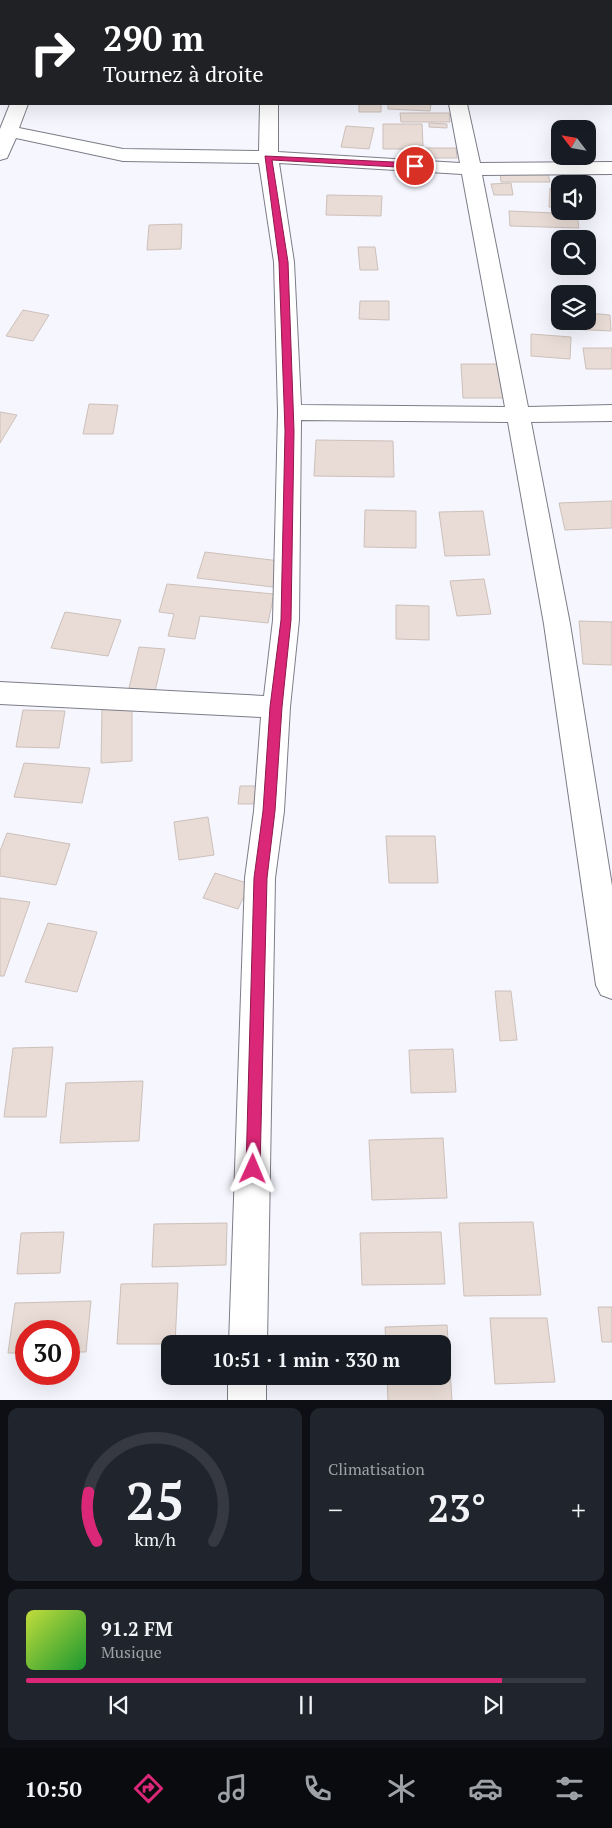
<!DOCTYPE html>
<html lang="fr">
<head>
<meta charset="utf-8">
<style>
	body { margin:0; font-family:"PT Serif",serif; background:#20242c; color:#f1f3f6; height:100vh; display:flex; flex-direction:column; font-size:19px; white-space:nowrap }
	* { box-sizing:border-box; margin:0 }
	p { font-size:16px; color:#9ea1a6 }
	.icon { flex:none; width:28px; height:28px; fill:none; stroke:currentColor; stroke-width:2; stroke-linecap:round; stroke-linejoin:round }
	.map { position:relative; height:1400px; overflow:hidden }
	.drawer { display:flex; flex-direction:column; gap:8px; padding:8px; background:#0d0f14; flex:1 }
	.drawer>* { flex:none }
	.top-card { position:absolute; left:0px; top:0px; width:612px; height:105px; box-shadow:0 5px 20px #0002; background:#202124; color:#fff; overflow:hidden }
	.needle { width:32px; rotate:301deg }
	.fabs { position:absolute; left:551px; top:120px; display:grid; gap:10px }
	.fabs a { display:grid; place-items:center; width:45px; height:45px; border-radius:10px; background:#171b24; box-shadow:0 5px 20px #0002; font-size:25px }
	.speed { position:absolute; left:15px; top:1320px; display:flex; gap:10px; font-size:25px; font-weight:700; text-align:center }
	.speed>* { display:grid; place-content:center; width:65px; height:65px; border-radius:50%; background:#171b24; box-shadow:0 5px 20px #0002; line-height:1 }
	.speed .limit { border:8px solid #d22; background:#fff; color:#111 }
	.pin { position:absolute; display:grid; place-items:center; width:42px; height:42px; color:#fff; margin:-21px; border:2px solid #fff; border-radius:50%; box-shadow:0 1px 5px #0007 }
	.me { position:absolute; width:55px; margin:-28px; rotate:1deg; stroke-linejoin:round; filter:drop-shadow(0 0 4px #0008) }
	.turn { display:flex; align-items:center; gap:18px; height:105px; padding:0 20px; font-size:22px }
	.turn .icon { width:65px; height:65px; stroke-width:2.5 }
	.turn b { display:block; font-size:35px; line-height:42px }
	.big { font-size:38px; font-weight:700; line-height:1.1 }
	.drawer .tile { flex:1; display:flex; flex-direction:column; justify-content:center; gap:8px; min-width:0; padding:0 18px; border-radius:10px; background:#20242c }
	.drawer .dial { align-items:center; gap:0 }
	.dial svg { height:130px; overflow:visible; fill:none; stroke:#363941; stroke-width:7; stroke-linecap:round; text-anchor:middle }
	.dial text { fill:#f1f3f6; stroke:none }
	.song { display:flex; align-items:center; gap:15px }
	.cover { width:60px; height:60px; border-radius:8px; background:linear-gradient(135deg,hsl(70 70% 55%),hsl(130 70% 35%)) }
	.played { height:5px; border-radius:2px; background:linear-gradient(90deg,#db2777 85%,#363941 85%) }
	.keys { display:flex; justify-content:space-around; direction:ltr }
	.heat { display:flex; justify-content:space-between; align-items:center; font-size:28px; direction:ltr }
	.drawer .tiles { flex:1; display:grid; gap:8px; grid-template-columns:1fr 1fr }
	.tile:last-child { grid-column:span 2 }
	.trip { position:absolute; left:161px; top:1335px; width:290px; height:50px; border-radius:10px; background:#171b24; box-shadow:0 5px 20px #0002; font-weight:700; line-height:50px; text-align:center }
	.dock { display:flex; height:80px; justify-content:space-around; align-items:center; background:#090b0e; color:#9ea1a6 }
	.dock .icon { width:35px; height:35px }
	.dock .active { color:#db2777 }
	.dock b { font-size:22px; color:#f1f3f6 }
	.map>svg:first-child { display:block }
	.building { fill:#e9dcd6; stroke:#cdc0ba }
	.lines { fill:none; stroke-linecap:round; stroke-linejoin:round }
	.street-casing { stroke:#7d7d88; stroke-width:2 }
	.street { fill:#fff; fill-rule:evenodd }
	.route { fill:#db2777; stroke:#8e194d }
</style>
</head>
<body>
<div class="map">
<svg width="612" height="1401" viewBox="0 0 612 1401">
	<rect width="100%" height="100%" fill="#f6f6fe"/>
	<!-- building -->
	<path class="building" d="M359 104H381V112H359Z
		M388 104H431L430 111 388 109Z
		M400 113H449L450 122H401Z
		M429 123 447 124V128L429 127Z
		M383 124H422L423 146H411V149H383Z
		M346 126 374 128 369 149 341 147Z
		M413 148H456L457 158H413Z
		M500 173H548L550 182H501Z
		M511 183 513 195H494L491 184Z
		M550 188 560 189V208L549 207Z
		M327 195 382 196 381 216 326 215Z
		M509 211 577 214 579 228 510 226Z
		M182 224 181 249 147 250 149 225Z
		M358 247H375L378 270H360Z
		M360 301H389V320L359 319Z
		M23 310 49 315 33 341 6 336Z
		M588 313 610 315 611 331 569 329 568 321H588Z
		M531 334 571 337 570 359 531 356Z
		M583 348H612V369H586Z
		M461 364H500L504 398H463Z
		M89 404 118 405 113 434H83Z
		M0 412 17 415 0 443Z
		M316 440 393 441 394 477 314 476Z
		M612 501V528L565 530 559 503Z
		M365 510 416 511V548L364 547Z
		M483 511 490 555 445 556 439 512Z
		M205 552 280 561 273 587 197 578Z
		M484 579 491 614 457 616 450 581Z
		M167 584 274 594 268 623 200 616 195 639 168 636 174 614 159 612Z
		M396 605 429 606V640L396 639Z
		M65 612 121 620 108 656 51 648Z
		M579 621 612 622V665L583 664Z
		M139 647 165 649 155 691 129 688Z
		M132 707V761L101 763 102 708Z
		M23 710 65 711 59 748 16 747Z
		M24 763 90 768 82 803 14 797Z
		M240 786H256L254 804H238Z
		M208 817 214 855 179 860 174 822Z
		M7 833 70 844 56 885 0 876V851Z
		M386 836H435L438 883H389Z
		M215 873 250 884 238 909 203 898Z
		M0 898 30 902 4 976H0Z
		M48 923 97 932 77 992 25 982Z
		M495 991H511L517 1040 500 1041Z
		M53 1047 46 1117H4L13 1048Z
		M453 1049 456 1092 411 1093 409 1050Z
		M143 1081 139 1141 60 1143 66 1083Z
		M443 1138 447 1198 372 1200 369 1140Z
		M533 1222 541 1295 464 1296 459 1223Z
		M227 1223 226 1265 152 1267 154 1224Z
		M64 1232 60 1273 17 1274 21 1233Z
		M441 1232 445 1284 362 1285 360 1233Z
		M178 1283 175 1344H117L121 1284Z
		M91 1301 86 1352H69V1331H26V1353H8L15 1303Z
		M598 1307H612V1342H602Z
		M490 1318H547L555 1382 495 1384Z
		M447 1325 452 1401H388L387 1376H442V1344H386L385 1327Z"/>
	<g class="lines">
		<!-- street casing -->
		<g class="street-casing">
			<path id="street" d="M263 0H279V1H263Z
				M433 0H449V1H433Z
				M0 65H1V78H0Z
				M10 104H28L19 128 123 149 259 151 260 104H278V152L460 163 449 104H467L480 163 612 162V174L482 175 528 407 612 405V421L531 422 570 624 612 886V999L601 995 596 985 544 624 508 422 301 420 299 620 290 707 284 811 275 878 267 1344H229L245 878 254 811 261 717 0 704V682L264 696 273 620 278 412 274 262 259 163 123 161 16 138 7 158 0 160V129ZM279 163 462 174 505 407 301 405 294 262Z
				M228 1376H266V1401H228Z"/>
		</g>
		<!-- street -->
		<use href="#street" class="street"/>
	</g>
	<!-- route -->
	<path class="route" d="M265 156 415 163 419 166 415 168 272 160 288 262 294 431 291 620 282 707 275 811 267 878 260 1169 258 1174 253 1176 248 1174 246 1169 254 878 263 811 270 707 281 620 285 431 279 262Z"/>
</svg>
<div class="fabs">
<a><svg class="needle" viewBox="-14 -14 28 28"><path d="M0-13l5 13h-10z" fill="#e53935"/><path d="M0 13l5-13h-10z" fill="#9ea1a6"/></svg></a>
<a><svg class="icon" aria-label="sound" viewBox="0 0 24 24"><path d="M4 9h4l5-4v14l-5-4H4zM17 9q2 3 0 6"/></svg></a>
<a><svg class="icon" aria-label="search" viewBox="0 0 24 24"><circle cx="10" cy="10" r="6"/><path d="M15 15l6 6"/></svg></a>
<a><svg class="icon" aria-label="layers" viewBox="0 0 24 24"><path d="M12 4l9 5-9 5-9-5zM3 14l9 5 9-5"/></svg></a>
</div>
<div class="speed"><div class="limit">30</div></div>
<div class="pin" style="left:415px;top:166px;background:#d93025"><svg class="icon" aria-label="arrive" viewBox="0 0 24 24"><path d="M6 21V4h12l-3 4 3 4H6"/></svg></div>
<svg class="me" style="left:253px;top:1169px" viewBox="-20 -20 40 40"><path d="M0-17L14 15 0 8-14 15z" fill="#db2777" stroke="#fff" stroke-width="4"/></svg>
<div class="trip">10:51 · 1 min · 330 m</div>
<div class="top-card">
<div class="turn"><svg class="icon" aria-label="right" viewBox="0 0 24 24"><path d="M7 20v-9h11M14 6l5 5-5 5"/></svg><div><b>290 m</b>Tournez à droite</div></div>
</div>
</div>
<section class="drawer">
<div class="tiles">
<div class="tile dial"><svg viewBox="0 0 100 80">
<path d="M14 69A42 42 0 1 1 86 69"/>
<path d="M14 69A42 42 0 0 1 9 39" stroke="#db2777"/>
<text x="50" y="56" font-size="32" font-weight="700">25</text>
<text x="50" y="72" font-size="11">km/h</text>
</svg></div>
<div class="tile"><p>Climatisation</p>
<div class="heat"><a>−</a><b class="big">23°</b><a>+</a></div>
</div>
<div class="tile">
<div class="song"><i class="cover"></i><div><b>91.2 FM</b><p>Musique</p></div></div>
<div class="played"></div>
<div class="keys"><svg class="icon" aria-label="previous" viewBox="0 0 24 24"><path d="M18 5L8 12l10 7zM5 5v14"/></svg><svg class="icon" aria-label="pause" viewBox="0 0 24 24"><path d="M8 5v14M16 5v14"/></svg><svg class="icon" aria-label="next" viewBox="0 0 24 24"><path d="M6 5l10 7-10 7zM19 5v14"/></svg></div>
</div>
</div>
</section>
<nav class="dock">
<b>10:50</b>
<svg class="icon active" aria-label="directions" viewBox="0 0 24 24"><path d="M12 3l9 9-9 9-9-9zM9 14v-3h6M13 9l2 2-2 2"/></svg>
<svg class="icon" aria-label="music" viewBox="0 0 24 24"><path d="M9 18V5l10-2v13"/><circle cx="6" cy="18" r="3"/><circle cx="16" cy="16" r="3"/></svg>
<svg class="icon" aria-label="phone" viewBox="0 0 24 24"><path d="M5 4h4l2 5-3 2q2 4 5 5l2-3 5 2v4C11 20 4 13 5 4z"/></svg>
<svg class="icon" aria-label="climate" viewBox="0 0 24 24"><path d="M12 3v18M4 7l16 10M4 17L20 7"/></svg>
<svg class="icon" aria-label="car" viewBox="0 0 24 24"><path d="M5 17H2v-5l4-1 3-4h7l3 4 3 1v5h-3M9 17h6M6 11h13"/><circle cx="7" cy="17" r="2"/><circle cx="17" cy="17" r="2"/></svg>
<svg class="icon" aria-label="filters" viewBox="0 0 24 24"><path d="M4 7h16M4 17h16"/><circle cx="9" cy="7" r="2"/><circle cx="15" cy="17" r="2"/></svg>
</nav>
</body>
</html>
